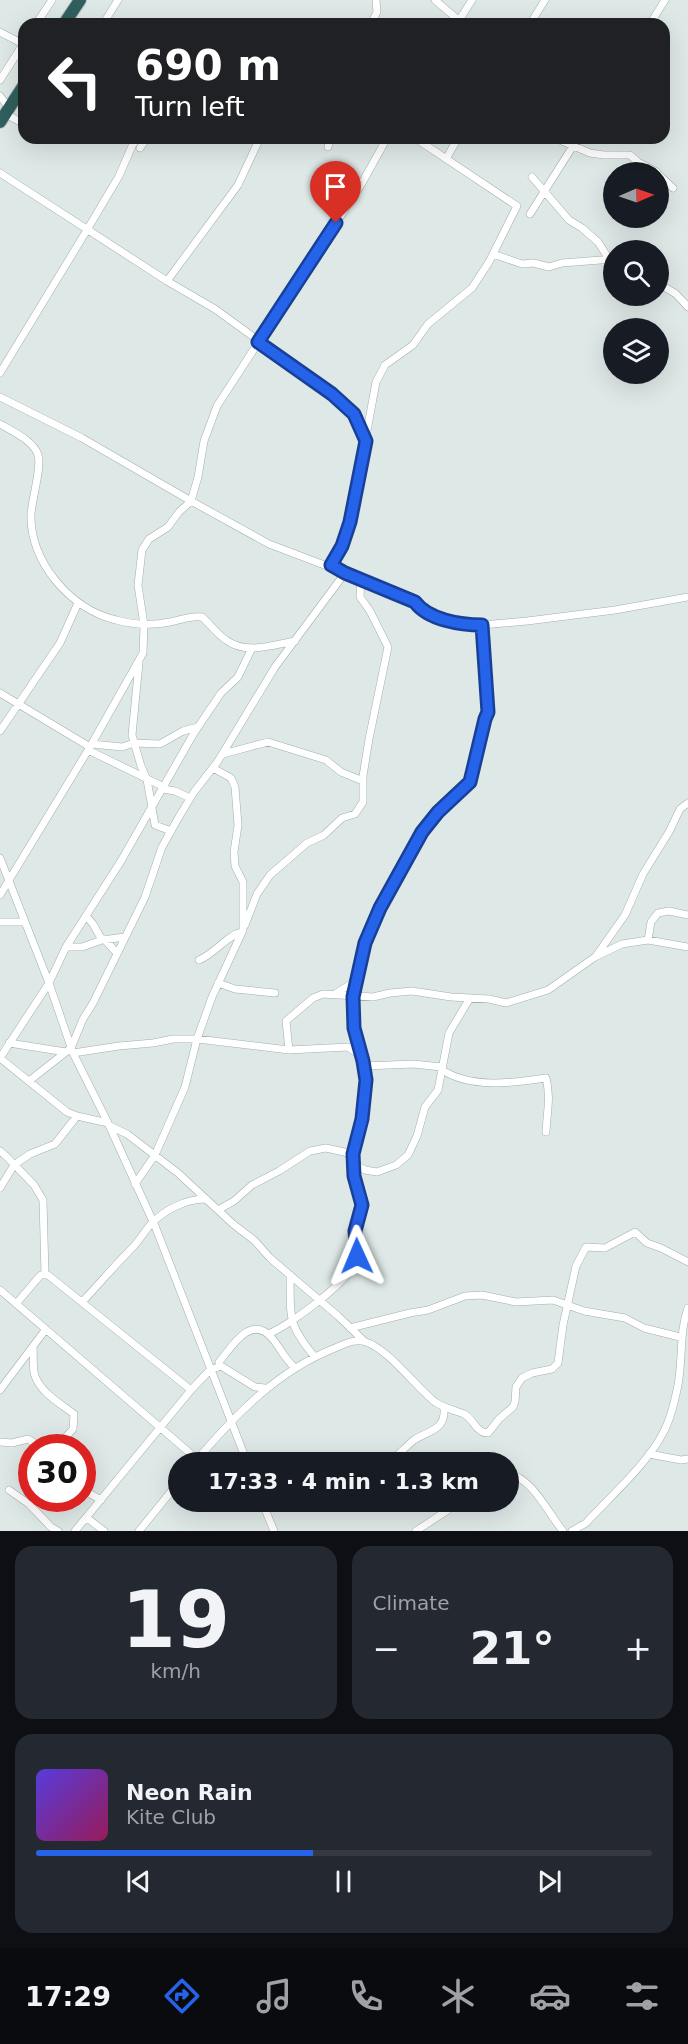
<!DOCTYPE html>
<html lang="en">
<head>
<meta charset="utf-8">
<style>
	body { margin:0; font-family:"DejaVu Sans",sans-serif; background:#242831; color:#f1f3f6; height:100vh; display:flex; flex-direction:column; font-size:22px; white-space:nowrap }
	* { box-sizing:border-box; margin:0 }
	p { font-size:20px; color:#9ea1a6 }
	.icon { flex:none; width:33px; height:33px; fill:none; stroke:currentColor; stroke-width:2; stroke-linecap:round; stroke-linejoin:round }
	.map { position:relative; height:1531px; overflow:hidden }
	.details { display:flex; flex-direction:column; gap:15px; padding:15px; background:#0d0f14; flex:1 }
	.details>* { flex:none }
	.hud { position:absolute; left:18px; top:18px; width:652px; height:126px; border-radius:18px; box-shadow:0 6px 24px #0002; background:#202124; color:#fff; overflow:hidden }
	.needle { width:39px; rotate:88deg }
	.controls { position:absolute; left:603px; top:162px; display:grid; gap:12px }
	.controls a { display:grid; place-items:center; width:66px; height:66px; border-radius:50%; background:#171b24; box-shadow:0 6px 24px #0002; font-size:30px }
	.speed { position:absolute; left:18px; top:1434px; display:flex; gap:12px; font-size:30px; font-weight:700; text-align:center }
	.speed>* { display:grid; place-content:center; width:78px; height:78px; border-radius:50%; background:#171b24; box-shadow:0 6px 24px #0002; line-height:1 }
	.speed .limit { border:9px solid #d22; background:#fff; color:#111 }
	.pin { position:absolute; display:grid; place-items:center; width:51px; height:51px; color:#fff; margin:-62px -26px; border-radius:50% 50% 50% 0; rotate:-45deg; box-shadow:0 0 6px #0007 }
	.pin .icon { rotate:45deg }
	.me { position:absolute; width:66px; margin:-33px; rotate:359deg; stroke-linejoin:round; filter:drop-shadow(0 0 4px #0008) }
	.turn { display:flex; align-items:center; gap:21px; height:126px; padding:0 18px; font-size:27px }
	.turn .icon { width:78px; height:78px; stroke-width:2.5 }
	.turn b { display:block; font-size:42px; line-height:51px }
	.big { font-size:45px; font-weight:700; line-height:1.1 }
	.details .card { flex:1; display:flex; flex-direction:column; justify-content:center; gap:9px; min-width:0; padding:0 21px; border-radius:18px; background:#242831 }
	.details .dial { align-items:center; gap:0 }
	.dial b { font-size:78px; line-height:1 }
	.song { display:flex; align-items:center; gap:18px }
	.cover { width:72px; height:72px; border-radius:9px; background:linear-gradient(135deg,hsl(250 70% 55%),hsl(330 70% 35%)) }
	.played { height:6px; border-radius:3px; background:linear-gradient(90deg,#2563eb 45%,#363941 45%) }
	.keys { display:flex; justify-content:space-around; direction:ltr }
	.heat { display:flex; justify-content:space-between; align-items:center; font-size:33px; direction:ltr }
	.details .tiles { flex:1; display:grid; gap:15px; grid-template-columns:1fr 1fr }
	.card:last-child { grid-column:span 2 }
	.trip { position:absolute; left:168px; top:1452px; width:351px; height:60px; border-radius:30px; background:#171b24; box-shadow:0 6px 24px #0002; font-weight:700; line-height:60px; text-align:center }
	.menu { display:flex; height:96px; justify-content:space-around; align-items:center; background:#090b0e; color:#9ea1a6 }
	.menu .icon { width:42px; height:42px }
	.menu .on { color:#2563eb }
	.menu b { font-size:27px; color:#f1f3f6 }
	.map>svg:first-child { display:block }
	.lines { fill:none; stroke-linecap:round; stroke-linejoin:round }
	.street-casing { stroke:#a2afad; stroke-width:8 }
	.highway-casing { stroke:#bcc3c2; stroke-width:14 }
	.street { stroke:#fff; stroke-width:7 }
	.highway { stroke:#305f5e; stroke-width:12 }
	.route-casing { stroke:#184099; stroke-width:15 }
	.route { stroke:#2563eb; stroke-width:10 }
</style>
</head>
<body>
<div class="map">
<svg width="688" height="1531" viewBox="0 0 688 1531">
	<rect width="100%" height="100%" fill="#dee8e6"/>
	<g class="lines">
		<!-- street casing -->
		<g class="street-casing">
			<path id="street" d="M435 0 463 24
				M458 22 472 0
				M36 24 52 0
				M103 24 118 0
				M371 24 377 12 376 0
				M530 24 545 0
				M650 24 665 0
				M0 32 23 44
				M0 80 24 43
				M0 96 9 108
				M6 114 24 124
				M555 138 590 153 604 155H630L638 162 657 172
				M328 147 330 138
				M140 148 147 138
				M446 159 458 138
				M0 173 167 281 215 309 332 394 354 414 366 441
				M658 174 673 188
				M532 177 569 220 582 228 598 242 609 259
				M530 214 578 138
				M493 254 522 264 533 263 549 267 562 263 614 259
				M167 281 238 185 260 138
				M658 283 676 294 688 307
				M0 373 87 230 119 176 132 146 138 138
				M0 397 82 438 191 501 269 544 385 588 415 602 420 609 455 622 482 625 527 621 615 610 688 597
				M0 424C12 431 34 441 38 455 42 466 32 499 31 514 30 562 70 609 116 620 135 625 152 626 170 622 181 620 191 615 202 617 210 624 217 634 226 640 246 655 273 645 295 641
				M333 566 331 565 342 546 350 523 376 382 385 365 413 345 428 324 472 288 489 262 517 206 415 138
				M139 663 132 735 141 766 147 780 152 807
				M0 693 90 747
				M0 731 60 643 78 603
				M92 744 122 747 134 743 160 744 183 731 198 727
				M88 750 164 787
				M223 754 268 742 326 760 341 772 363 781
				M163 789 175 791 190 798
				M152 808 155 825 171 831
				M0 858 49 983 73 1053 108 1123
				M0 895 90 747 143 653 144 625 138 585 142 550 149 539 168 527 179 512 191 501 198 477 204 441 217 406 362 183 387 138
				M86 916 93 924 102 940
				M0 922H25
				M245 925 257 894 270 875 307 843 324 835 342 818 355 814 363 802V776L369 739 388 647 370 611 360 597 361 579
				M104 939 117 953
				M648 940 651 922 658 913 669 911 688 915
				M66 947H82L102 940 125 937
				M596 956 625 915 643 874 669 832 680 809 688 803
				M199 960C216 953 227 935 242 932
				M218 983 235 989 275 993
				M335 994 357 980
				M9 1043 66 1052
				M289 1050 286 1021 313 998 323 994 373 997 390 993 412 991 451 997 489 999 506 1003 548 990 595 957 622 944 648 940 688 947
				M73 1053 119 1046 153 1043 173 1039H197L289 1050 348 1047 361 1056C377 1087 356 1124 353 1155 351 1173 363 1191 362 1209 361 1216 356 1223 355 1231 354 1239 359 1249 357 1258 352 1280 289 1326 268 1334
				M360 1055 354 1028 353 997 365 943 380 908 422 832 438 812 470 782 485 719 488 712 482 625
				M0 1058 67 1112 77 1116 108 1123 155 1226 247 1462
				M0 1058 49 983 66 947 121 861 194 733 221 693 238 677 252 648
				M364 1066 414 1064 441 1067
				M441 1069C469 1089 514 1083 546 1078 551 1098 547 1111 546 1132
				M29 1081 71 1048 83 1019 93 1003 145 897 162 847 180 815 194 792 218 761 275 667 345 573
				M110 1126 127 1134 178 1173 233 1224 255 1241 270 1258 338 1316 364 1341
				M0 1151 6 1156 34 1185 43 1200 45 1274
				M353 1164 365 1170 377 1172 396 1165 408 1155 417 1136 425 1107 438 1090 449 1033 470 998
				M135 1184 155 1155 185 1087 197 1039 212 997 243 930V882L235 866 234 852 238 825 235 787 231 778 213 768
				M0 1188 14 1165 30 1154 55 1144 77 1116
				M218 1210 234 1201 252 1185 279 1171 310 1151 326 1148 353 1154
				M290 1275C291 1316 286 1322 314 1356
				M0 1290 198 1460
				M83 1301C100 1283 116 1264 134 1246 140 1239 145 1231 151 1224 164 1210 186 1199 205 1199
				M16 1304 38 1278 41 1275H48L191 1390
				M350 1328 410 1313 428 1310 465 1296 482 1295 516 1302 553 1300 584 1311 625 1318 644 1328 680 1337
				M33 1347C34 1356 32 1368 35 1376 41 1393 61 1404 74 1414L73 1429 56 1448
				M219 1362C231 1348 250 1314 271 1337 280 1347 283 1357 295 1368
				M0 1390 46 1329
				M0 1442 12 1443 28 1439 42 1448
				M649 1454 681 1460 688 1459
				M195 1462C235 1415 277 1371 335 1348 345 1344 355 1338 366 1342 388 1349 416 1387 435 1402 444 1408 454 1410 464 1414 474 1419 476 1433 488 1433L499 1419 513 1407 515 1402 516 1387 522 1378 532 1373 552 1369 558 1363 563 1325 576 1266 586 1247 605 1248 635 1232 647 1243 661 1248 688 1262
				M389 1462C398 1456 405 1447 414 1440 429 1430 446 1431 444 1407
				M508 1475C530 1474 550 1516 563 1531
				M82 1489 101 1500
				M9 1490 29 1504 51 1527 58 1531
				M262 1502 274 1531
				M87 1518 104 1531
				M75 1531 191 1390 210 1370 221 1366 255 1387 265 1388
				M139 1531 178 1483
				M416 1531 460 1502
				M572 1531 586 1523C609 1498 648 1463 663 1433 671 1419 675 1400 678 1385 683 1358 679 1333 688 1308"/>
		</g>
		<!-- highway casing -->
		<g class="highway-casing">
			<path id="highway" d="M64 24 80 0
				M0 122 24 85"/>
		</g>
		<!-- street -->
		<use href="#street" class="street"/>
		<!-- highway -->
		<use href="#highway" class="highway"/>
	</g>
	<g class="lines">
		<!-- route casing -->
		<g class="route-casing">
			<path id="route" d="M336 223 258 342 332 394 354 414 366 441 350 522 342 546 331 565 345 573 415 602C428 620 461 625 482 625L488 712 485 719 470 782 438 812 422 832 380 908 365 943 353 997 354 1028 363 1061 366 1080 362 1119 353 1154 354 1176 362 1205 355 1231 357 1256"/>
		</g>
		<!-- route -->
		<use href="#route" class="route"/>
	</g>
</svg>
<div class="controls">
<a><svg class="needle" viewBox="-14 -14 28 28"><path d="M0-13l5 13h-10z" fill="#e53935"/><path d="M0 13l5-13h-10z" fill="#9ea1a6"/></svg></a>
<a><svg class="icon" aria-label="search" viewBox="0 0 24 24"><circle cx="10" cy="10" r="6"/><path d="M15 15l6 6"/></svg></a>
<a><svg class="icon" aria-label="layers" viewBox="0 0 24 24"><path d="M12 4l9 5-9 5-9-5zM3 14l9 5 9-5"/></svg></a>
</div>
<div class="speed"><div class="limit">30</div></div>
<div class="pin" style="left:336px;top:223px;background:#d93025"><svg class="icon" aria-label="arrive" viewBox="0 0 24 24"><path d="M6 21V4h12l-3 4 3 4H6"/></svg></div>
<svg class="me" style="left:357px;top:1256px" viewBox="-20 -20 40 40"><path d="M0-17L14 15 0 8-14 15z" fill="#2563eb" stroke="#fff" stroke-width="4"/></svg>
<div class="trip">17:33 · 4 min · 1.3 km</div>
<div class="hud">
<div class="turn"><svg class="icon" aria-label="left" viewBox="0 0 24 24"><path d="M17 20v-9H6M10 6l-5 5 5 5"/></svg><div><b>690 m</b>Turn left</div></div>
</div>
</div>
<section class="details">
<div class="tiles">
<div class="card dial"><b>19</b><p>km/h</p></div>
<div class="card"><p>Climate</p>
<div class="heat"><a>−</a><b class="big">21°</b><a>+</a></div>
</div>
<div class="card">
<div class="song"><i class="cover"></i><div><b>Neon Rain</b><p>Kite Club</p></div></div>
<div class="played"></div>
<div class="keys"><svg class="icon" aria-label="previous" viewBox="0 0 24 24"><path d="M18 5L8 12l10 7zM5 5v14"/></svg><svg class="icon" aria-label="pause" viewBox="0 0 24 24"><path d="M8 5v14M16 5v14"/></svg><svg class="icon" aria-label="next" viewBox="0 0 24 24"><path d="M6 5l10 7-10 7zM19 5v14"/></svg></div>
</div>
</div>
</section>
<nav class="menu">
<b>17:29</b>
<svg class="icon on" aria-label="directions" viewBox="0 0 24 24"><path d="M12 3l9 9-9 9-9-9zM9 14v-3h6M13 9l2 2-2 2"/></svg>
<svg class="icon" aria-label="music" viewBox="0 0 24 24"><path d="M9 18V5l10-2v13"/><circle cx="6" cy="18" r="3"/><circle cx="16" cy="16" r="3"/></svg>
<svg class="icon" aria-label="phone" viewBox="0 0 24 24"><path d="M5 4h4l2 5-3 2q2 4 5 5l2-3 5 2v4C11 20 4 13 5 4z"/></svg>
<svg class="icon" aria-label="climate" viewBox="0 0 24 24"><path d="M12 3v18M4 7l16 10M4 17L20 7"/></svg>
<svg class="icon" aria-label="car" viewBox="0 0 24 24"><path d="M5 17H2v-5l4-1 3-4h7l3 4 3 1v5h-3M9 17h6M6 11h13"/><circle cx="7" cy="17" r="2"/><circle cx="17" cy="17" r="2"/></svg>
<svg class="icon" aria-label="filters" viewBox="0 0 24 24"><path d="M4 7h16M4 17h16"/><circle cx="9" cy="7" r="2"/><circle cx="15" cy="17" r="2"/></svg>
</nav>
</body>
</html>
